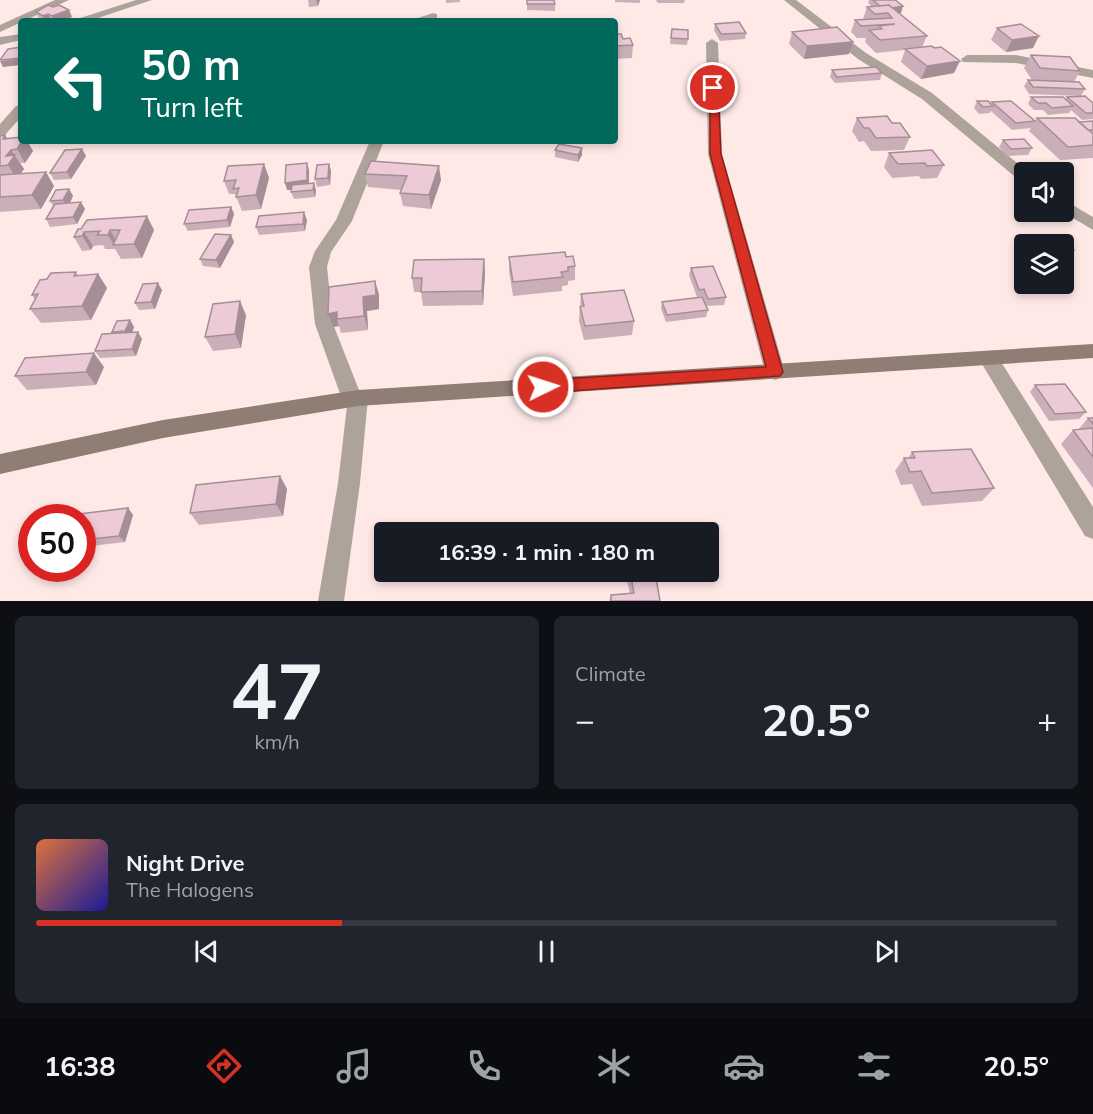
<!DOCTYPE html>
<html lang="en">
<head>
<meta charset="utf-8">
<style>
	body { margin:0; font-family:Mulish,sans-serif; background:#20242c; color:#f1f3f6; height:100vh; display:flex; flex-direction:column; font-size:22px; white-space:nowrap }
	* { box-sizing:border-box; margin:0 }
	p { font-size:20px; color:#9ea1a6 }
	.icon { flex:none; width:33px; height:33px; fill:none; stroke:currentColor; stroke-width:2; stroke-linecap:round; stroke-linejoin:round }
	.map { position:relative; height:601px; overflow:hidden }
	.sheet { display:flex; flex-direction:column; gap:15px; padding:15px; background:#0d0f14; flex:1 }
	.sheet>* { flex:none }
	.banner { position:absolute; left:18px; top:18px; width:600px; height:126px; border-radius:6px; box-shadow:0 3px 9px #0003; background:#00695c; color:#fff; overflow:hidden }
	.buttons { position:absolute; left:1014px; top:162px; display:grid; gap:12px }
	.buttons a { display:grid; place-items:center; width:60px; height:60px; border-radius:6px; background:#171b24; box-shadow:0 3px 9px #0003; font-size:30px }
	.speed { position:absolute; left:18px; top:504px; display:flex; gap:12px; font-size:30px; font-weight:700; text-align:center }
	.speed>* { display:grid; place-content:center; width:78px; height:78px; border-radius:50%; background:#171b24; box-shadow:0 3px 9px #0003; line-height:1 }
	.speed .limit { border:9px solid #d22; background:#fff; color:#111 }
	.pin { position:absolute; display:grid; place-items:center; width:51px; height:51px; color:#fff; margin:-26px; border:3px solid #fff; border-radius:50%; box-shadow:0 2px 6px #0007 }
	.me { position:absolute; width:66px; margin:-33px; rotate:86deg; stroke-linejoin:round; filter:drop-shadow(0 0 4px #0008) }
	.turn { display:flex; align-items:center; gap:21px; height:126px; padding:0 24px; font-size:27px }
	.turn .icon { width:78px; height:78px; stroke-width:2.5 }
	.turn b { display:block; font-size:42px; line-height:51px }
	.big { font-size:45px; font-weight:700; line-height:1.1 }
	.sheet .tile { flex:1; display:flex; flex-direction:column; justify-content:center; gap:9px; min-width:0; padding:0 21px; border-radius:9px; background:#20242c }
	.sheet .dial { align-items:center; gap:0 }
	.dial b { font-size:78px; line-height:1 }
	.song { display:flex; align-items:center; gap:18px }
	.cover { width:72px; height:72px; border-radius:9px; background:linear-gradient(135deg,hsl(20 70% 55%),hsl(240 70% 35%)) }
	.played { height:6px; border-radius:3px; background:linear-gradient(90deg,#d93025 30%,#363941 30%) }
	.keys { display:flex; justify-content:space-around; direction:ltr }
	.heat { display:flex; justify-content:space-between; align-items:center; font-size:33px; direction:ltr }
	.sheet .tiles { flex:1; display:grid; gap:15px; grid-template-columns:1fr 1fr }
	.tile:last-child { grid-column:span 2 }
	.trip { position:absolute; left:374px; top:522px; width:345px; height:60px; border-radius:6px; background:#171b24; box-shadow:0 3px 9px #0003; font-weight:700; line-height:60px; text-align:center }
	.menu { display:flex; height:96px; justify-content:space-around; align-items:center; background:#090b0e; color:#9ea1a6 }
	.menu .icon { width:42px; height:42px }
	.menu .on { color:#d93025 }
	.menu b { font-size:27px; color:#f1f3f6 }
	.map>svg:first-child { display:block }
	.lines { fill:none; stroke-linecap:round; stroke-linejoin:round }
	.street { fill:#aea39b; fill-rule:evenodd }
	.secondary { fill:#8e7e73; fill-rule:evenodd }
	.wall { fill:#cbafb8 }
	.shaded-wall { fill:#a58e96 }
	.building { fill:#eccbd6; stroke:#a58e96; stroke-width:1.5 }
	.route { fill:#d93025; stroke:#8d1f18; stroke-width:1.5 }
</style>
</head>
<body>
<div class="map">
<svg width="1093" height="601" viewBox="0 0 1093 601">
	<rect width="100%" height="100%" fill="#fee9e7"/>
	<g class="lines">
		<!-- street -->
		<path class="street" d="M55 0H69L0 32V25Z
			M136 0H152L89 21H71Z
			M784 0H796L866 53 932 93 1028 172H1024V181L1019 180 922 99 858 59Z
			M433 13 437 14V18L409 21Z
			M21 34V40L0 45V37Z
			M712 39 718 43 722 154 785 372 782 377 775 380 768 377 765 372 708 154 706 43Z
			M967 55H1016L1093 70V78L1016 63 963 62 961 59Z
			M21 105V117L5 135 0 136V124L16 106Z
			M370 141H384L352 221 331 252 327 267 333 324 359 390 365 392 368 398 360 483 344 601H318L338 483 347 406 342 399 315 324 309 267 315 251 336 220Z
			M1064 200 1093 217V230L1063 212Z
			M989 351 996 354 1093 507V539L1085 536 982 364 979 359 982 354Z"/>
		<!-- secondary -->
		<path class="secondary" d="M1093 344V358L358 406 163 438 0 474V454L163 420 358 390Z"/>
	</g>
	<!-- wall -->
	<path class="wall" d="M308 0H320L318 6 309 7Z
		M446 0H460V2L446 3Z
		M527 0 555 4V11L527 10Z
		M615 0H640V3L615 2Z
		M656 0H685L684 3H658Z
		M869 0H895L901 13H898L927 36 922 47 954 73 921 79 901 62 905 50 876 53 865 42 866 38H857L851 32 855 20H864L863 19 867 7 871 6 868 3Z
		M53 7 69 10 72 17 60 21H45L39 18 36 12Z
		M715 24 746 33 745 39 720 41 714 30Z
		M997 28 1033 48 1006 52 991 40Z
		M672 29 688 39 687 45 670 44Z
		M792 32 853 42 849 54 804 59 789 44Z
		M615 34 633 45 632 58 615 59Z
		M1031 55 1080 71 1074 82 1085 89 1081 96 1093 103V119L1082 120 1071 110 1069 113 1048 115 1043 110H1034L1028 104 1031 97 1065 100 1067 97 1079 96 1029 94 1024 86 1028 80H1032L1024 68Z
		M832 70 882 73 880 80 835 83 830 77Z
		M977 101 991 104 992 102 1035 121 1037 118 1079 122 1093 121V158L1060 160 1029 131 1031 128 1012 130 991 111 990 113 979 114 974 108Z
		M857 118 892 123 910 137 904 150 871 151 864 141 859 142 852 131Z
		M5 135 7 138 21 141H27L33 151 25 163H20L24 169 20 174 54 186 41 209 0 212V136Z
		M1003 140 1032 148 1028 155 1007 156 999 147Z
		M582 148V155L578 162 555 157V150Z
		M82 149 86 156 71 179 54 180 50 173Z
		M889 153 944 165 937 178 921 179 919 176 892 178 884 167Z
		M371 161 441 180 431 209 403 206 400 193 401 190 368 187 365 174Z
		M264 164 269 178 261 209 242 211 235 194H229L224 181Z
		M329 164 331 171 330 185 317 187 315 179Z
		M309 170V184L314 183 316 191 315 197 294 199 291 192 292 190H287Z
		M69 189 73 196 70 203 81 202 85 209 77 224 50 227 46 219 53 206 50 201Z
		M231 207 234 214 230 227 188 231 184 224Z
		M307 220 305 231 259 235 256 227Z
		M81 229 154 230 142 258 121 259 115 249H105L103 245 93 246 91 250 82 251 74 237Z
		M231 235 234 242 220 268 203 266 200 259Z
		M1024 247V259L1019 255Z
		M509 257H566L575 266V280L568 281V285L562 286V291L513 296 509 271Z
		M484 259 485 273 483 305 423 306 421 292H414L412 278Z
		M691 268 726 297 724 305 706 306 702 296 697 297 689 275Z
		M76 272 79 276 98 274 107 288 91 320 41 323 30 309 35 300 32 295Z
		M375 281 379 295V309L367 311 368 330 341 333 339 326 333 327 328 314Z
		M162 290 155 309 139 310 135 303Z
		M581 294 634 321 632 335 584 340 579 321Z
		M662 302 708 310 706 317 666 322 661 309Z
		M246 315 241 348 213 351 205 337Z
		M130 320 134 327 132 333 142 339 136 356 100 358 95 351 114 334 112 332Z
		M104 367 96 385 27 390 15 376Z
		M1035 385 1086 412 1079 419 1049 421 1030 392Z
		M1088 418H1093V488L1061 444 1073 430H1078Z
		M912 452 994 488 982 501 922 506 912 484 901 485 895 471 904 458H908Z
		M280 476 287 489 283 516 199 525 190 513Z
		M128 508 133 515 125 542 82 547V518Z
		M629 572H655L660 601H609L611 595 630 593 627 581Z"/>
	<!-- shaded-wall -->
	<path class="shaded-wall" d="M316 0H320L318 6Z
		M903 6 901 13 888 14 884 8Z
		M69 10 72 17 60 21H55L52 16Z
		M48 14 51 20 46 21 43 16Z
		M1039 36 1033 48 1006 52 1012 40Z
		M853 42 849 54 804 59 807 46Z
		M21 58V65L3 67 0 61Z
		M960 61 954 73 921 79 927 66Z
		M5 135 13 149 11 150 24 169 17 179 8 165 3 139Z
		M22 141H27L33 151 25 163 17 149Z
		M582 148V155L578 162V155Z
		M82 149 86 156 71 179 67 172Z
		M307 163 309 170V188L287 190 285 183Z
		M264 164 269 178 261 209 256 195Z
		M329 164 331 171 330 185 328 178Z
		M439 166 441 180 431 209 429 195Z
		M46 172 54 186 41 209 32 195Z
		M314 183 316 191 315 197 313 190Z
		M69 189 73 196 68 207 63 200Z
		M81 202 85 209 77 224 73 217Z
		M231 207 234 214 230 227 227 220Z
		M304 212 307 220 305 231 303 224Z
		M147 216 154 230 142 258 134 244Z
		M110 230 118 244 114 245 108 235Z
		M84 232 93 246 91 250 82 236Z
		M231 235 234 242 220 268 216 260Z
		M1074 250 1069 257 1064 259V253Z
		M484 259 485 273 483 305 482 291Z
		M98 274 107 288 91 320 82 306Z
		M375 281 379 295V309L367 311 368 330 364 316 363 297Z
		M158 283 162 290 155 309 151 302Z
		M240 301 246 315 241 348 235 334Z
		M337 312V319L339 326 333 327 328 314Z
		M130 320 134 327 130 338 125 331Z
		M138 332 142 339 136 356 132 349Z
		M94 353 104 367 96 385 86 372Z
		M280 476 287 489 283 516 276 504Z
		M128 508 133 515 125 542 119 536Z"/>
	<!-- building -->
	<path class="building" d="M527 0H554L555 4H527Z
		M873 0H895L903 6 892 8 889 5 880 6Z
		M48 5 53 7 59 5 69 10 52 16 48 14 43 16 36 12Z
		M889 5 927 36 880 40 869 30 882 29 879 26 895 24 861 26 855 20 892 18 888 13 875 14 867 7Z
		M739 22 746 33 721 34 715 24Z
		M1021 24 1039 36 1012 40 997 28Z
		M837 27 853 42 807 46 792 32Z
		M672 29 688 30V39L671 38Z
		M615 34H621L623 39 630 38 633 45 615 46Z
		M931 46 935 48 941 47 960 61 927 66 905 49Z
		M21 47V58L0 60 8 49Z
		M1031 55 1070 57 1080 71 1040 68Z
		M876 67 882 73 837 77 832 70Z
		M1028 80 1079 82 1085 89 1033 87Z
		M1085 96 1093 103V113H1086L1067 97Z
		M1031 97H1063L1073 106 1052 108 1046 103H1038Z
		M977 101H988L993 106 983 107Z
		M1011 101 1035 121 1016 123 992 102Z
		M887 116 892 123H900L910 137 876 138 869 128H864L857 118Z
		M1037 118H1075L1093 134V145L1068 147Z
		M1093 121V130H1088L1079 122Z
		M5 135 3 139 21 137V141H22L17 149 11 150 6 156 15 155 8 165 0 166V136Z
		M1024 139 1032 148 1011 149 1003 140Z
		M559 144 582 148 578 155 555 150Z
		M82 149 67 172 50 173 65 150Z
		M932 150 944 165 927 166 925 163 898 164 889 153Z
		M371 161 439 166 429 195 400 193 407 176 365 174Z
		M307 163V180L285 183 286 165Z
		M264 164 256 195 236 197 239 188 233 189 236 180 224 181 228 166Z
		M329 164 328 178 315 179 317 165Z
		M46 172 32 195 0 197V175Z
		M314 183 313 190 291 192 292 185Z
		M69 189 63 200 50 201 56 190Z
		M81 202 73 217 46 219 55 204Z
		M231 207 227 220 184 224 189 210Z
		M304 212 303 224 256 227 259 216Z
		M147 216 134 244 113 245 120 230H110L108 235H97L100 231 84 232 82 236 74 237 78 229H81L87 220Z
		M215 234 231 235 216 260 200 259Z
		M1057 237 1074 250 1064 253V244H1033Z
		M565 252 566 257 573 256 575 266 568 267V271L561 272 563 277 513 282 509 257Z
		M484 259 482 291 421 292 422 278H412L414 260Z
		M713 266 726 297 708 299 704 289 699 290 691 268Z
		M76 272 74 276 98 274 82 306 30 309 38 294 32 295 40 280 47 279 51 273Z
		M375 281 376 295 363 297 364 316 337 319V312L328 314 329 287Z
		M158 283 151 302 135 303 143 284Z
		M624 290 634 321 585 326 580 307 584 306 581 294Z
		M702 297 708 310 667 315 662 302Z
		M240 301 235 334 205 337 213 304Z
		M130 320 125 331 112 332 117 321Z
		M138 332 132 349 95 351 102 334Z
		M94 353 86 372 15 376 25 358Z
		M1065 384 1086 412 1055 414 1035 385Z
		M1088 418H1093V424Z
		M1093 428V457L1073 430Z
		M971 449 994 488 932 493 921 471 910 472 904 458H915L912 452Z
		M280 476 276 504 190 513 196 485Z
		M128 508 119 536 82 540V518H78L79 514Z
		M630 572H655L660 601H611V595L634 593Z"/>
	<!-- route -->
	<path class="route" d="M710 86 718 88 721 154 783 372 780 376 543 393 538 391 536 387 538 382 543 380 766 367 710 154Z"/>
</svg>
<div class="buttons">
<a><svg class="icon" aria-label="sound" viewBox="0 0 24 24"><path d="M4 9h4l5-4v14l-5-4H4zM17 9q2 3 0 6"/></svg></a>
<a><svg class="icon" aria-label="layers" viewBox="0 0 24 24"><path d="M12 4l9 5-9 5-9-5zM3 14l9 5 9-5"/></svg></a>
</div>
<div class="speed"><div class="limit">50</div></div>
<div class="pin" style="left:713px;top:88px;background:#d93025"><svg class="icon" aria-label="arrive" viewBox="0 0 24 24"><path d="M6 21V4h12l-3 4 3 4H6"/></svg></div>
<svg class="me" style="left:543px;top:387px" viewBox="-20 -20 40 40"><circle r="17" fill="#d93025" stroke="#fff" stroke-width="3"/><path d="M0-11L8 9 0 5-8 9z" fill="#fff"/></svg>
<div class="trip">16:39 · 1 min · 180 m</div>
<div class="banner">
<div class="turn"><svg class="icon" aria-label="left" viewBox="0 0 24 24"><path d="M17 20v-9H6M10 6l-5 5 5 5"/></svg><div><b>50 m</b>Turn left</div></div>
</div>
</div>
<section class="sheet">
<div class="tiles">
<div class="tile dial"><b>47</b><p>km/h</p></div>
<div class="tile"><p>Climate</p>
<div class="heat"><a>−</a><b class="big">20.5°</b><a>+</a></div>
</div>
<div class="tile">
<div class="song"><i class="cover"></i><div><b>Night Drive</b><p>The Halogens</p></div></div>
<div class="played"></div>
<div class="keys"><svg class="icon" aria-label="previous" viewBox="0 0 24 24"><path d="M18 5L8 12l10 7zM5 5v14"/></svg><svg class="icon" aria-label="pause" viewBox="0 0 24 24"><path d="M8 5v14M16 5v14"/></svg><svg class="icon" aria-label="next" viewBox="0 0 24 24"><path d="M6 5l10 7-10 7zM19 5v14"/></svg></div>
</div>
</div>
</section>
<nav class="menu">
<b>16:38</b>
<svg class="icon on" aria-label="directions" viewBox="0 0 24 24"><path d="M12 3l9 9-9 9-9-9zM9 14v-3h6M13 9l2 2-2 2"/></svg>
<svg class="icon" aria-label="music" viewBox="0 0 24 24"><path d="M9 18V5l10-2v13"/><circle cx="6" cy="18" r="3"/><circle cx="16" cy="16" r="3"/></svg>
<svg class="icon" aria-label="phone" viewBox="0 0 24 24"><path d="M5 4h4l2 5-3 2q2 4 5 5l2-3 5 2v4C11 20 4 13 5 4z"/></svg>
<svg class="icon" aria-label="climate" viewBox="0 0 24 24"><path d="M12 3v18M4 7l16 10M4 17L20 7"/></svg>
<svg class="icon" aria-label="car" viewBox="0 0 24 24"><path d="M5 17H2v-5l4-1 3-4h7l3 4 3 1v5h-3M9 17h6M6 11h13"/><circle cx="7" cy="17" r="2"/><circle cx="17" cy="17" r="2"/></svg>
<svg class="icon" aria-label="filters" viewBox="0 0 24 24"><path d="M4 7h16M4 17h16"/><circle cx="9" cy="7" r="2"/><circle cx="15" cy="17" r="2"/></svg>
<b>20.5°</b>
</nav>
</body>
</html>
